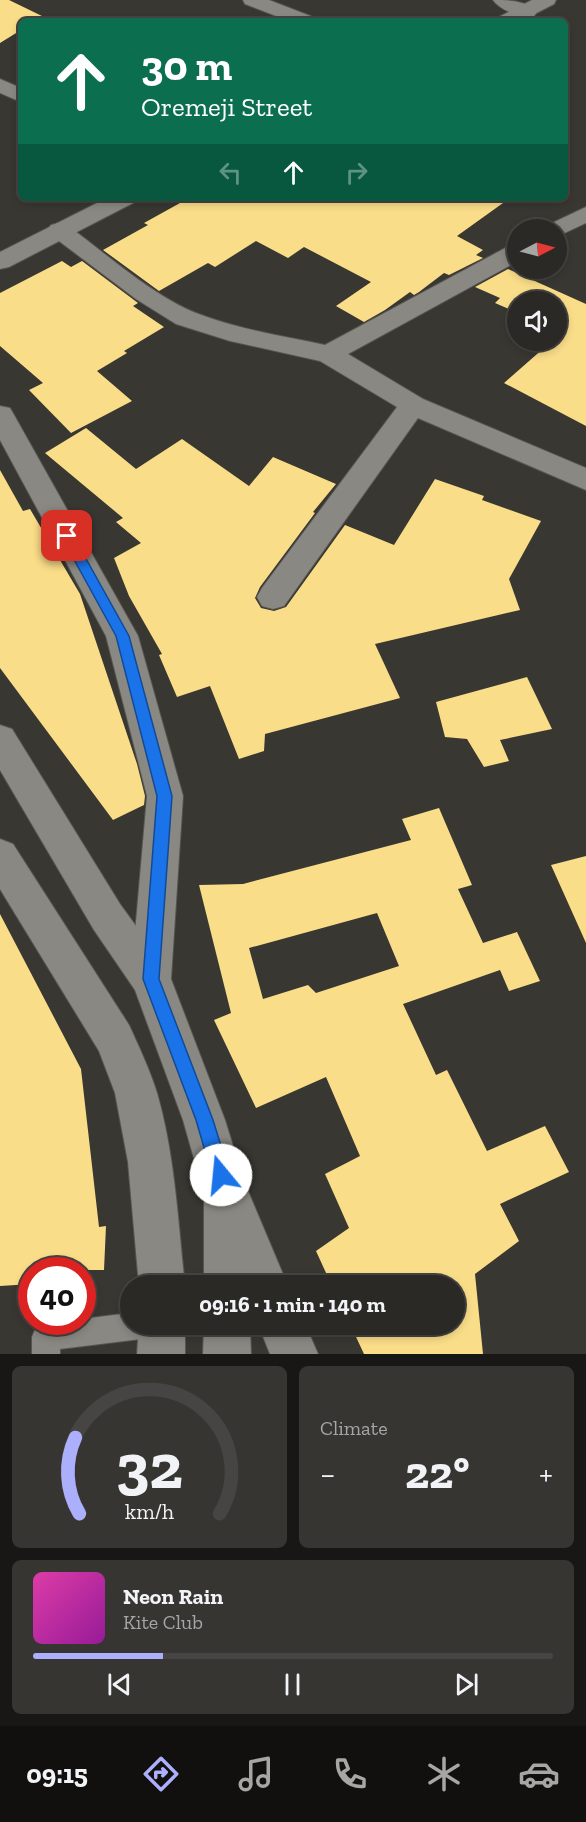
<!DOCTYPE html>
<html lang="en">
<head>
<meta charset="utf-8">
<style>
	body { margin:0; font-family:"Zilla Slab",serif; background:#373532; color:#f1f3f6; height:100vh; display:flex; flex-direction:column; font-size:22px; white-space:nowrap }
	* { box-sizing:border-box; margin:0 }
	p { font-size:20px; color:#a6a6a7 }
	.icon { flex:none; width:33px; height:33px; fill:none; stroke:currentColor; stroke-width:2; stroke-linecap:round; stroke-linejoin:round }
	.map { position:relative; height:1354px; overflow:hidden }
	.sheet { display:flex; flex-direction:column; gap:12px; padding:12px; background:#181715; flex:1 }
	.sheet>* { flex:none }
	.guide { position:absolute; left:18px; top:18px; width:550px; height:183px; border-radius:9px; box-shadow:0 3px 9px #0003,0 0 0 2px #474543; background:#0b6e4f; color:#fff; overflow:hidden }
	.needle { width:39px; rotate:84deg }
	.buttons { position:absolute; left:507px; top:219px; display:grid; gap:12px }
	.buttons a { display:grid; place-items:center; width:60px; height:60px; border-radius:50%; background:#2b2926; box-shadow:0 3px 9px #0003,0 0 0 2px #474543; font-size:30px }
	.speed { position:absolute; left:18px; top:1257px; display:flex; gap:12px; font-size:30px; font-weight:700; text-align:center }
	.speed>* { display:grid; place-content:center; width:78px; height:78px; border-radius:50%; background:#2b2926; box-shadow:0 3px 9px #0003,0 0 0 2px #474543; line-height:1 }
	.speed .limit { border:9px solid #d22; background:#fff; color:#111 }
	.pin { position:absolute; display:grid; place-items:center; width:51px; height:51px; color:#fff; margin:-26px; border-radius:12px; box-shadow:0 3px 9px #0006 }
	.me { position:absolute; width:66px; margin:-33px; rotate:343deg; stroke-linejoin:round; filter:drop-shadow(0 0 4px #0008) }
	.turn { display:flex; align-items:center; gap:21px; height:126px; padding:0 24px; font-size:27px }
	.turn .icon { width:78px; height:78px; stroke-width:2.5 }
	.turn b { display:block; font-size:42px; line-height:51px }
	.lanes { display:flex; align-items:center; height:57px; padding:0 24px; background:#0003; justify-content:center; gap:30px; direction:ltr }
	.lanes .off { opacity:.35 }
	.big { font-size:45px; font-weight:700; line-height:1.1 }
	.sheet .widget { flex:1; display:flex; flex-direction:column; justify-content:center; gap:9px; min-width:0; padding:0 21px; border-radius:9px; background:#373532 }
	.sheet .dial { align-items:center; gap:0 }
	.dial svg { height:156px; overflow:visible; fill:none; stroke:#474543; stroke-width:7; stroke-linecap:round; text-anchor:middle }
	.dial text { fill:#f1f3f6; stroke:none }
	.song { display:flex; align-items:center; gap:18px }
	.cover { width:72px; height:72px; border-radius:9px; background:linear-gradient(135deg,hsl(320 70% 55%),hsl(300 70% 35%)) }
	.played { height:6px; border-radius:3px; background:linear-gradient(90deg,#acaffb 25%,#474543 25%) }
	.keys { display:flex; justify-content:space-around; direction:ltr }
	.heat { display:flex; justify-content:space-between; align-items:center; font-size:33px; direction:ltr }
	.sheet .tiles { flex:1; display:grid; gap:12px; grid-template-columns:1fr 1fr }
	.widget:last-child { grid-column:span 2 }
	.trip { position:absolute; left:120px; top:1275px; width:345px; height:60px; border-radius:30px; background:#2b2926; box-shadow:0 3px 9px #0003,0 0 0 2px #474543; font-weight:700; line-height:60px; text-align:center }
	.dock { display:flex; height:96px; justify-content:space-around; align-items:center; background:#11100f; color:#a6a6a7 }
	.dock .icon { width:42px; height:42px }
	.dock .current { color:#acaffb }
	.dock b { font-size:27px; color:#f1f3f6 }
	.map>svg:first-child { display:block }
	.building { fill:#fadd88; fill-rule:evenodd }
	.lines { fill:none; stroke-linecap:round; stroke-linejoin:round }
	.lane-casing { stroke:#565550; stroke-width:2 }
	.street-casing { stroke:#565550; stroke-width:2 }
	.secondary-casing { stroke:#565550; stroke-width:2 }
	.lane { fill:#8a8882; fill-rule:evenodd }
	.street { fill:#8a8882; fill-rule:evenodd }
	.secondary { fill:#8a8882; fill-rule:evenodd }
	.route { fill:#1a73e8; stroke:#114b97; stroke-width:1.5 }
</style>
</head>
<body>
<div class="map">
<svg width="586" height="1354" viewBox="0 0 586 1354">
	<rect width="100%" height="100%" fill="#393732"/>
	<!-- building -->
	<path class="building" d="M0 0H9L44 17 37 21H21V30L0 43Z
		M189 198H510L457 236 483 250 476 255 483 258 449 275 444 273 419 292 414 295 410 292 385 310 364 322 336 306 371 282 304 247 288 258 256 241 215 267 208 263 159 291 103 250 148 225 144 223Z
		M62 261 71 267 82 261 138 303 133 306 164 327 124 351 127 353 97 371 132 401 71 433 29 390 43 383 0 346V293Z
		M508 269 586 304V426L504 383 553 340H556L562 333 556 331V302H518V313L495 303 500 298 475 287Z
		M86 428 136 469 182 439 249 486 273 457 336 484 313 512 315 513 260 587 255 598 261 608 274 611 286 607 345 525 394 545 435 479 484 496 482 500 541 521 509 579 520 610 375 644 400 698 265 734 264 751 239 759 210 686 177 697 159 655 162 654 129 596 114 558 141 543 116 522 123 518 45 453Z
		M0 470 23 511 30 509 80 594 137 764 145 796 144 805 113 820 0 668Z
		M527 677 552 729 500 740 509 761 484 767 467 739 445 737 436 702Z
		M439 808 472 885 458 889 483 943 517 932 540 981 509 991 500 970 403 1004 436 1075 447 1070 487 1151 545 1126 569 1172 500 1204 519 1241 475 1274 483 1354H364L350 1324H454V1286H332L316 1251 349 1228 325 1174 360 1156 326 1077 256 1108 214 1020 231 1013 199 885 243 884 411 840 402 819ZM377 913 399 966 316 993 308 985 263 999 249 948Z
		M586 856V943L551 865Z
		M0 914 81 1069 99 1227 106 1226 104 1270H32V1284L0 1286Z"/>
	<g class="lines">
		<!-- lane casing -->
		<g class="lane-casing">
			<path id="lane" d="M130 1313V1324H163L159 1334 149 1338 60 1349V1354H32V1337L36 1327 59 1322H82V1319Z"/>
		</g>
		<!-- street casing -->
		<g class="street-casing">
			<path id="street" d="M243 0H269L313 17 316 21H289L245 4Z
				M493 0C508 0 526 0 537 12L534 16C522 19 500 10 493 0Z
				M0 79 21 88V102L0 93Z
				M586 207V223L556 237V230H545L548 225Z
				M59 223 67 225C105 253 153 296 196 313 237 329 282 336 325 345L509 246 518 244V261L348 354 423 399 586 468V490L418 418 284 606 273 609 262 606 257 597 262 588 397 407 320 361 230 341 176 324 136 299 51 235 47 230 51 225Z
				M0 406 10 408 14 415 138 636 183 796 171 979 165 992 151 998 137 992 131 979 147 796 106 636 0 440Z
				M232 1185 248 1191 288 1286H242L210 1207 216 1191Z
				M258 1324H305L318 1354H270Z"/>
		</g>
		<!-- secondary casing -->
		<g class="secondary-casing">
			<path id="secondary" d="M532 0H556L554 4 521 21H496L499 17Z
				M107 198H137L133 203 9 267 0 269V252Z
				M0 725 12 729 120 904 165 966 171 979 225 1120 248 1194 250 1286H204V1194L183 1120 135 990 94 930 0 770Z
				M0 839 13 844 129 1025C139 1047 150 1070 157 1093 175 1155 178 1222 185 1286H139L128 1162 115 1093 99 1051 0 889Z
				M139 1324H185V1354H137Z
				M204 1324H250L251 1354H203Z"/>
		</g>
		<!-- lane -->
		<use href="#lane" class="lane"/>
		<!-- street -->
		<use href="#street" class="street"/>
		<!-- secondary -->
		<use href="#secondary" class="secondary"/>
	</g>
	<!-- route -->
	<path class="route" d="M67 531 71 532 129 636 172 796 159 979 213 1120 230 1175 227 1181 221 1184 215 1181 212 1175 196 1120 143 979 157 796 116 636 61 536Z"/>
</svg>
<div class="buttons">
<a><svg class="needle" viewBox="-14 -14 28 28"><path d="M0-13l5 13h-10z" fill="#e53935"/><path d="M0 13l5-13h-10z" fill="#a6a6a7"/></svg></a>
<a><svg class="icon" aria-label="sound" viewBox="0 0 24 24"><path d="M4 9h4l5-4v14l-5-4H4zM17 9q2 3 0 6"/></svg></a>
</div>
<div class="speed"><div class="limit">40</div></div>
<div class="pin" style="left:67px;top:536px;background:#d93025"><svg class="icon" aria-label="arrive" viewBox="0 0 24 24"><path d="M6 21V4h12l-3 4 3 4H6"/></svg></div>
<svg class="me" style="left:221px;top:1175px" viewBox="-20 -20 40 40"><circle r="19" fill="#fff"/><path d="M0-13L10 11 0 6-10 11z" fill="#1a73e8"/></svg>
<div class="trip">09:16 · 1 min · 140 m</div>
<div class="guide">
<div class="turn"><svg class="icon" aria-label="ahead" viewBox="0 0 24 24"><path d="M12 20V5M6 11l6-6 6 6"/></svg><div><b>30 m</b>Oremeji Street</div></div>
<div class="lanes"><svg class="icon off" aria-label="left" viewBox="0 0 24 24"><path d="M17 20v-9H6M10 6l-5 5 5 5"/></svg><svg class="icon" aria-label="ahead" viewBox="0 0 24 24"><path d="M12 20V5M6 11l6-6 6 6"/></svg><svg class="icon off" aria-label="right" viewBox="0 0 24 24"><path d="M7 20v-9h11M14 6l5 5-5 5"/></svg></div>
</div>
</div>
<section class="sheet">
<div class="tiles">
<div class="widget dial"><svg viewBox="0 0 100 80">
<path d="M14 69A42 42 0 1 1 86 69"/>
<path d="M14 69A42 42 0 0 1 12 30" stroke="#acaffb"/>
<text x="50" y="56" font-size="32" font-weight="700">32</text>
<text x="50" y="72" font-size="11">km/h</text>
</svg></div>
<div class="widget"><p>Climate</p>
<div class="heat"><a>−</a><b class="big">22°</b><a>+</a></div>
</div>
<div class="widget">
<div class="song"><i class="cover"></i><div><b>Neon Rain</b><p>Kite Club</p></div></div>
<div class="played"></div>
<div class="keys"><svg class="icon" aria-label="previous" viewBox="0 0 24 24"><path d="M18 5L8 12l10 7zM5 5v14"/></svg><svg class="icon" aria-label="pause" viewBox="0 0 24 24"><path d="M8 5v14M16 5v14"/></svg><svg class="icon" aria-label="next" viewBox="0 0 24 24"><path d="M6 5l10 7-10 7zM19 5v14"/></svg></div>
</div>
</div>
</section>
<nav class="dock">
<b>09:15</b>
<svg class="icon current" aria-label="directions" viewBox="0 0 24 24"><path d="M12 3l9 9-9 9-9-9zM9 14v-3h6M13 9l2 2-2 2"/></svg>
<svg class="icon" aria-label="music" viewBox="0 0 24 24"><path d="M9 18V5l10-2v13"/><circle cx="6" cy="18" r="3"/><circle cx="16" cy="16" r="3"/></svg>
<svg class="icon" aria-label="phone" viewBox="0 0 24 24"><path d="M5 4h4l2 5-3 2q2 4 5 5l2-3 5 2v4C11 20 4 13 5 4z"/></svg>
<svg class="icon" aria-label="climate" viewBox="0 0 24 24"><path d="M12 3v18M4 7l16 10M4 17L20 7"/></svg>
<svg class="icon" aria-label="car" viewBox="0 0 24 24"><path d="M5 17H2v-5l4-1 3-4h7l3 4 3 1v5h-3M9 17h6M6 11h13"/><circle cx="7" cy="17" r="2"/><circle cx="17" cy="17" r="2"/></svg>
</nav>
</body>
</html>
